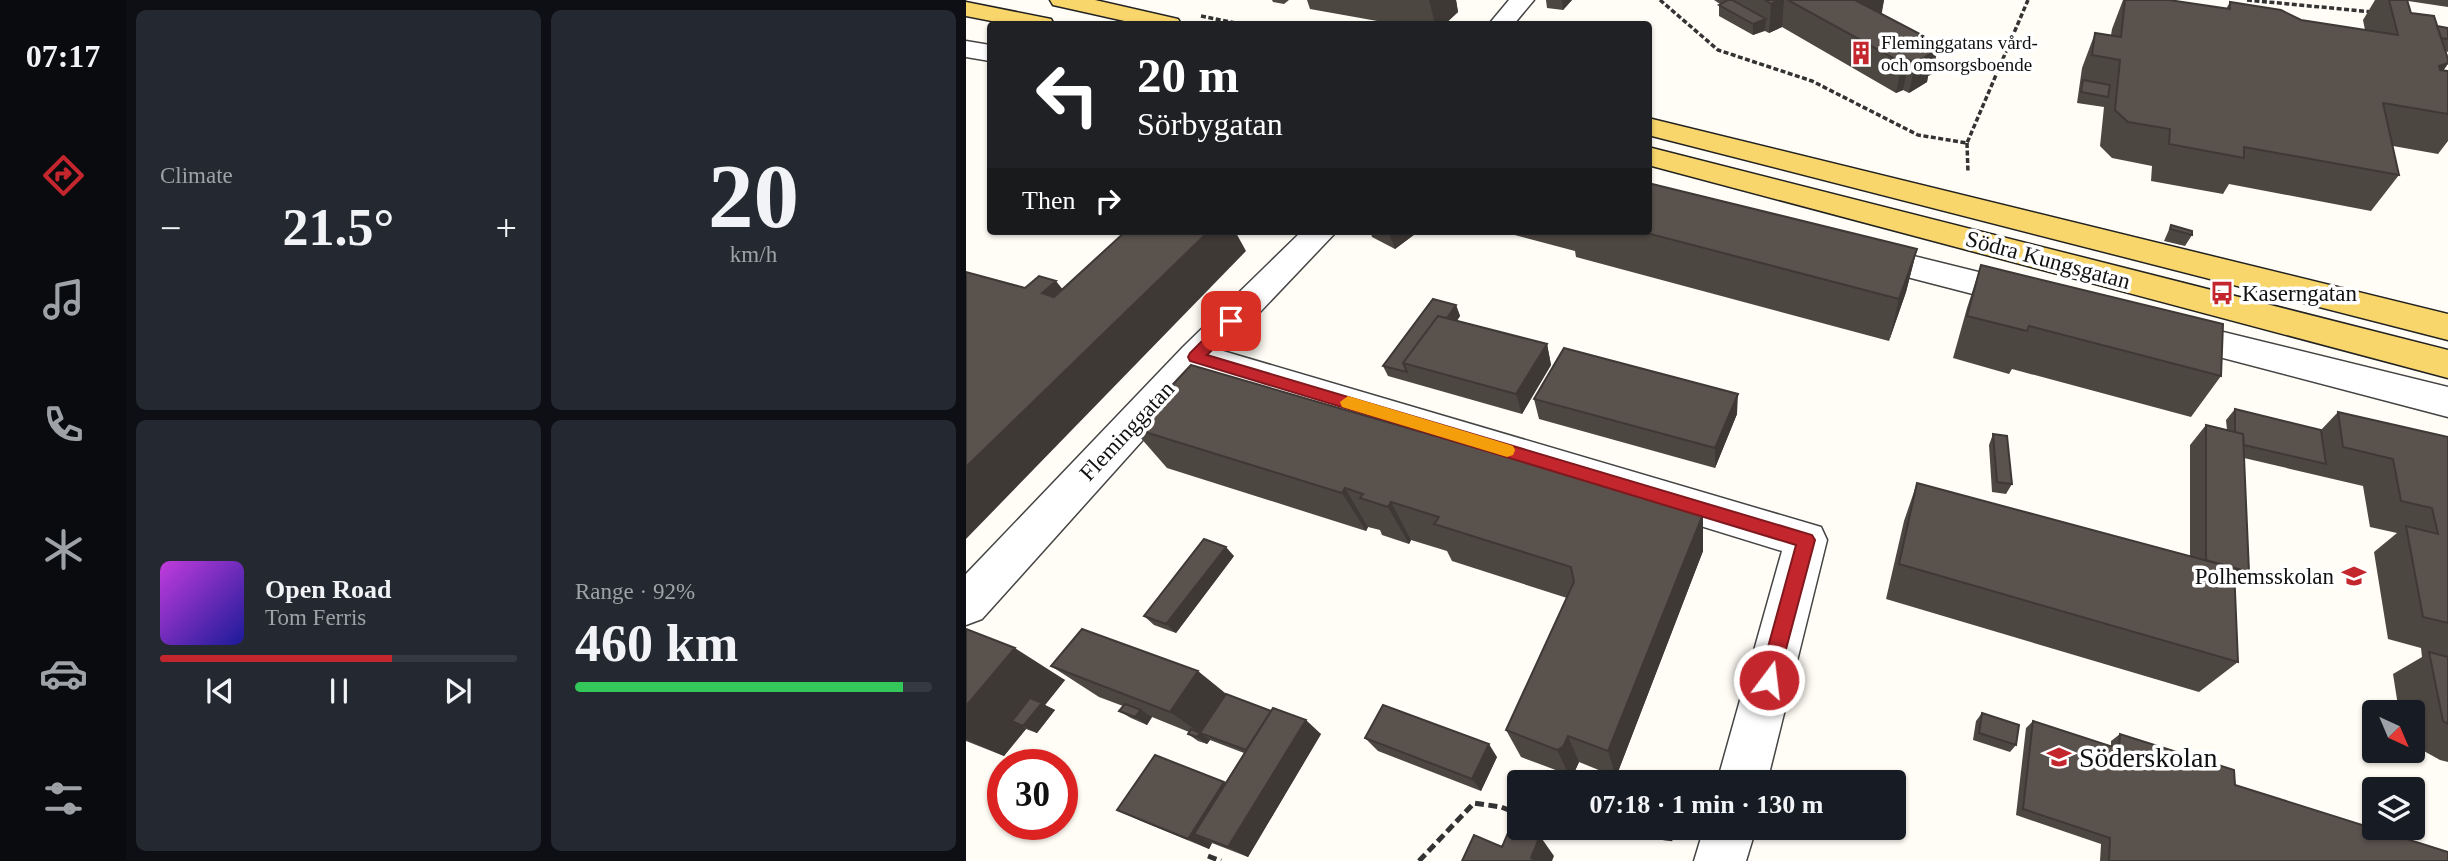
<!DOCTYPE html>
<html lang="en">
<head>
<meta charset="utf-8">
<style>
	body { margin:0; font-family:"Times New Roman",serif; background:#242831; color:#f1f3f6; height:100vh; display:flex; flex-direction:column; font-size:26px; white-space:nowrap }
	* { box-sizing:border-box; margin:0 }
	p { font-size:23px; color:#9ea1a6 }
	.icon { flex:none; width:38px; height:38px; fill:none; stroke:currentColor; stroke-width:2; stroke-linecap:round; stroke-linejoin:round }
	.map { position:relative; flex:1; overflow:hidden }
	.sheet { display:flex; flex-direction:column; gap:10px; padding:10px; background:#0d0f14; width:840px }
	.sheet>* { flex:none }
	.banner { position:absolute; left:21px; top:21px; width:665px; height:214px; border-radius:7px; box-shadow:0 2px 5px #0004; background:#202124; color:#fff; overflow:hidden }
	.needle { width:46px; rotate:136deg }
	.tools { position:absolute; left:1396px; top:700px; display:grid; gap:14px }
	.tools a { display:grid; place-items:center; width:63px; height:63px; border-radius:7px; background:#171b24; box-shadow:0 2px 5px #0004; font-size:35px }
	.speed { position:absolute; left:21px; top:749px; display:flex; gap:14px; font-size:35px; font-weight:700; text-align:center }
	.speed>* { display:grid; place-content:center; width:91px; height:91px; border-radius:50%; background:#171b24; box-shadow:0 2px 5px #0004; line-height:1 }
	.speed .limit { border:10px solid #d22; background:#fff; color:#111 }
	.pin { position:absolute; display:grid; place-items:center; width:60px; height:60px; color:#fff; margin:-30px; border-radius:14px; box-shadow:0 4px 10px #0006 }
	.me { position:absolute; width:77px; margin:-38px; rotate:15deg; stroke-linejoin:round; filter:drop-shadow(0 0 5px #0008) }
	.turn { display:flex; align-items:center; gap:24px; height:147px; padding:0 35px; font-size:32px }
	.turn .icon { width:91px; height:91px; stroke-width:2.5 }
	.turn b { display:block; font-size:49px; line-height:60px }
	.then { display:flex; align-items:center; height:66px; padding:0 35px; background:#0003; gap:14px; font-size:26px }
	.big { font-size:52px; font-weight:700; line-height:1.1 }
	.sheet .widget { flex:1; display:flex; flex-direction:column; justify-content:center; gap:10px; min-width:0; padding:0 24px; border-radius:10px; background:#242831 }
	.sheet .dial { align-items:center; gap:0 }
	.dial b { font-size:91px; line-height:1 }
	.song { display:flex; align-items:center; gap:21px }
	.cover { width:84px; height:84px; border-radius:10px; background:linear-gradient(135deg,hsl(290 70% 55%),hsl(240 70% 35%)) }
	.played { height:7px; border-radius:4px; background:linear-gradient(90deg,#c4262e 65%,#363941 65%) }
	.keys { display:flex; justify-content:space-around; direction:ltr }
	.heat { display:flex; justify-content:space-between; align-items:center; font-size:38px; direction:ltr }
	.charge { height:10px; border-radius:5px; background:linear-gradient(90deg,#34c759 92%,#363941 0) }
	.sheet .tiles { flex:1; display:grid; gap:10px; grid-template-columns:repeat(2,1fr) }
	.trip { position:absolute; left:541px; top:770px; width:399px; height:70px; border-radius:7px; background:#171b24; box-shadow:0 2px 5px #0004; font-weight:700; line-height:70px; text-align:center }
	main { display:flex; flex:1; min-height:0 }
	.tabs { display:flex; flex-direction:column; width:126px; justify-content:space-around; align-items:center; background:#090b0e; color:#9ea1a6 }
	.tabs .icon { width:49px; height:49px }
	.tabs .on { color:#c4262e }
	.tabs b { font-size:32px; color:#f1f3f6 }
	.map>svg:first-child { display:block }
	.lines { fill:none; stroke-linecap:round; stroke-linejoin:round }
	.minor-casing { stroke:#444; stroke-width:3 }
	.major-casing { stroke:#222; stroke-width:3 }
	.path-far1 { stroke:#333; stroke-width:3.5; stroke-dasharray:5 2.5; stroke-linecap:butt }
	.path { stroke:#333; stroke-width:5; stroke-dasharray:9 4.5; stroke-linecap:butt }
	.minor { fill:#fff; fill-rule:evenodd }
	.major { fill:#f9d66b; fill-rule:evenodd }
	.wall { fill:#4d4742 }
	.shaded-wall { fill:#3f3936 }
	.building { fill:#5a524d; stroke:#3f3936; stroke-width:2 }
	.route { fill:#c4262e; stroke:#7f191e; stroke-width:2 }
	.slow { fill:#f59e0b }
	.labels { text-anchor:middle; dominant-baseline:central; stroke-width:7; stroke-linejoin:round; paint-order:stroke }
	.far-poi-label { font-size:19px; fill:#111; stroke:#fff; text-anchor:start }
	.street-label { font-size:23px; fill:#111; stroke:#fff }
	.poi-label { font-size:23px; fill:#111; stroke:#fff; text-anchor:start }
	.near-poi-label { font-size:28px; fill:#111; stroke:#fff; text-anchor:start }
</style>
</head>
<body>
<main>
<nav class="tabs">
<b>07:17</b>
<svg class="icon on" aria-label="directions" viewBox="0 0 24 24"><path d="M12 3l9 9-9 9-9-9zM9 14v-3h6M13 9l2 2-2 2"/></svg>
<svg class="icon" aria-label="music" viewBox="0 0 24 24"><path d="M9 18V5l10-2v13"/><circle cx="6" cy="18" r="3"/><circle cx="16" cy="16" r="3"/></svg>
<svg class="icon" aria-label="phone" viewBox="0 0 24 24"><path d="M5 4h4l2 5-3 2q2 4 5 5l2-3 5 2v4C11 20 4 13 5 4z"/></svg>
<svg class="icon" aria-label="climate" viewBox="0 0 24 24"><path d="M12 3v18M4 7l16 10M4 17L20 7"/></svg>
<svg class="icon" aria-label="car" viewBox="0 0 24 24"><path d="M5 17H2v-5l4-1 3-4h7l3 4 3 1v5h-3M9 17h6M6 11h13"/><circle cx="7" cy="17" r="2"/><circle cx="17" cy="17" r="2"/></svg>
<svg class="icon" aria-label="filters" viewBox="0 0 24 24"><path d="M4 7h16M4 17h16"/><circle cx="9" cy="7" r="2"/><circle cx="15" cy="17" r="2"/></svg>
</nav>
<section class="sheet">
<div class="tiles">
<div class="widget"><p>Climate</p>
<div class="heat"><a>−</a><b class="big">21.5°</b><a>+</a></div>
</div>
<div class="widget dial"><b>20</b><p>km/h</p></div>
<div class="widget">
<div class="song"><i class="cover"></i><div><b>Open Road</b><p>Tom Ferris</p></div></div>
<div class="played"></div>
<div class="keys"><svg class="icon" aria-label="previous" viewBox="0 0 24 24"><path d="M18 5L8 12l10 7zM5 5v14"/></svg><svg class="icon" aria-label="pause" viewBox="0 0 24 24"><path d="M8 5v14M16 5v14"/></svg><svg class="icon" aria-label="next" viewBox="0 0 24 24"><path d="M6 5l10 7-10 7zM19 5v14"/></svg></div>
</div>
<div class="widget"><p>Range · 92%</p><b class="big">460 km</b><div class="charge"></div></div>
</div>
</section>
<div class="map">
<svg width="1482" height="861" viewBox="0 0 1482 861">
	<rect width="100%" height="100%" fill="#fffdf5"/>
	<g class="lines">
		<!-- minor casing -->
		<g class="minor-casing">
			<path id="minor" d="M543 0H568L548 24H523Z
				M0 41 24 45V61L0 57Z
				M336 231H371L257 351 855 527 861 540 801 782H751L816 551 237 373 16 619 0 625V574L217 347Z
				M895 243 1061 284 1073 288 1078 296 1073 304 1061 308 883 262 879 254 883 246Z
				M1204 319 1482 387V417L1192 341 1186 332 1192 323Z
				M738 828H790L780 861H728Z"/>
		</g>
		<!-- major casing -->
		<g class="major-casing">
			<path id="major" d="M84 0H129L212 19 215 24H172L87 5Z
				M0 2 85 19 88 24H41L0 16Z
				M682 118 1482 314V340L682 135Z
				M682 147 1482 350V378L682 165Z"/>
		</g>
		<!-- path-far1 -->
		<path class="path-far1" d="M694 0 752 50 846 81 952 135 1001 143 1062 0
			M1281 0 1407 12
			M235 16 275 24
			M1001 143 1002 173"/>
		<!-- path -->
		<path class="path" d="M590 828 710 839
			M242 856 255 861
			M453 861 508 803 535 807 553 814"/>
		<!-- minor -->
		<use href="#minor" class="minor"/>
		<!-- major -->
		<use href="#major" class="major"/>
	</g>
	<!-- wall -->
	<path class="wall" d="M306 0H323L318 4 307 2Z
		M341 0H490L492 12 479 24H428L344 9Z
		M580 0H606L597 10 581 8Z
		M748 0H918L915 14 966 74 962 76 961 82 943 93 937 90 930 93 816 27 803 33 799 31 787 35 753 16V5L754 4Z
		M1157 0H1203L1260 9 1264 2 1335 20 1399 30 1397 20 1409 0H1482V7L1442 1 1445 13 1471 26 1482 28V52L1479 51 1478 70 1482 71V141L1472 154 1427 146 1433 175 1405 211 1263 184 1257 194 1185 181 1186 166 1146 158 1134 146 1138 107 1111 103 1116 68 1129 33 1145 35 1146 29Z
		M1205 225 1226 235 1219 246 1198 241Z
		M404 231H453L429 249 406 237Z
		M534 231H682L951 249 940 292 923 341 610 257 609 251Z
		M1015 265 1255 376 1225 417 1046 369 1043 374 987 358 1001 308Z
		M490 305 494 316 491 321 581 344 585 365 556 414 422 376 417 366Z
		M568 399 771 414 749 468 573 419Z
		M1269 409 1355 430 1372 412 1482 437V762L1474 760 1447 745V712H1433L1427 674 1456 657 1455 648 1422 639 1408 552 1431 533 1404 527 1397 486 1278 458 1283 572 1269 585 1272 662 1233 692 920 599 938 521 951 483 1224 556V445L1240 425 1261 430 1260 420Z
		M166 428 737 551 650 777 613 762 608 773 603 775 555 757 540 730 601 598 486 561 481 551 445 540 443 544 416 535 414 530 402 527 400 531 201 468Z
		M1027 434 1046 484 1040 494 1026 492 1023 445Z
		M268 556 210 633 188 625 178 616Z
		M0 629 99 680 79 705 89 710 71 733 60 729 38 756 0 741Z
		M85 666 260 694 355 734 282 857 246 843 243 849 175 821 151 810 258 782 259 783 278 753 244 740 241 744 232 741 222 734 223 732 186 717 181 725 165 718 153 711 157 706 133 697Z
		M1016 713 1050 745 1044 752 1007 740 1010 721Z
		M1067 721 1145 746V741L1154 734 1269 785 1482 861H1134L1135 844 1050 815 1060 728Z
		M399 738 531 757 515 791 412 751Z"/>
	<!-- shaded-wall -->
	<path class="shaded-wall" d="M463 0H490L492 12 479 24H469Z
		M596 0H606L597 10Z
		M813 0H818L816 27 803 33 805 4Z
		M883 0H918L915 18Z
		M800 19 799 30 787 35V24Z
		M973 44 966 74 962 76 961 82 943 93 949 63 962 50Z
		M943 60 937 90 930 93 936 63Z
		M1482 63V64L1457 99 1473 66Z
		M243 231H269L280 251 0 539V467Z
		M422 231H453L429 249Z
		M951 249 940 292 923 341 933 299Z
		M90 281 110 306 76 293Z
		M490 305 494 316 457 368 447 366Z
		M581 344 585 365 556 414 550 394Z
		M772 394 771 414 749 468V448Z
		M379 488 402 527 400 531 376 493Z
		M425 502 445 540 443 544 422 507Z
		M737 514V551L650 777 642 751Z
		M260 547 268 556 210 633 200 624Z
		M49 648 99 680 79 705 89 710 71 733 46 721 60 729 38 756 0 739V706Z
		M232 671 269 701 234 733 244 740 241 744 231 737 234 733 204 712Z
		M175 710 186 717 181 725 169 717Z
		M340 720 355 734 282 857 262 847Z
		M602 736 613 762 608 773 603 775 591 750Z
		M523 744 531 757 515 791 506 779Z
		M258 782 277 794 228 834 246 843 243 849 222 839Z
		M574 836 588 856 586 861H567L565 858Z"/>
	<!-- building -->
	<path class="building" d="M762 0H766L800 19 787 24 753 5Z
		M799 0H813L805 4Z
		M822 0H889L973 44 962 50 967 52 949 63 943 60 936 63Z
		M1159 0H1203L1264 9V2L1315 10 1335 20 1432 35 1423 0H1441L1445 13 1468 16 1482 59V63L1473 66 1474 70 1482 71V114L1417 103 1433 175 1278 147V158L1203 144 1204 129 1162 122 1149 110 1154 60 1126 55 1129 33 1155 37Z
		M1471 26 1482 28V39L1475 38Z
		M1117 80 1144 85 1142 97 1115 92Z
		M682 183 951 249 933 299 673 231H682Z
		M1205 225 1226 231V235L1204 229Z
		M160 231H243L0 467V272L59 288 73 276 90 281 76 293 88 297Z
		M1015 265 1257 324 1255 376 1063 326 1061 331 1001 316Z
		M467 299 490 305 481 318 472 316 437 363 441 372 417 366Z
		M472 316 581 344 550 394 437 363Z
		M598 348 772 394 749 448 568 399Z
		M225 365 737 514 642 751 602 736 597 747 591 750 540 730 608 582 605 567 468 524 473 517 425 502 422 507 394 498 397 494 379 488 376 493 166 428Z
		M1269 409 1355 430 1360 464 1278 445 1277 434 1269 432Z
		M1372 412 1482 437V623L1457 617 1440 526 1472 534 1466 508 1435 501 1427 459 1377 447Z
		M1240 425 1277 434 1283 572 1240 560Z
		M1027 434 1041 436 1046 484 1031 482Z
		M951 483 1268 568 1272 662 933 564Z
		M238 539 260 547 200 624 178 616Z
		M0 629 49 648 0 706Z
		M116 629 232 671 204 712 85 666Z
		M1463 652 1482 657V724L1477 721Z
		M260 694 305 711 280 750 234 733 231 737 222 734 225 729 234 733Z
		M64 698 76 703 57 726 46 721Z
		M159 704 175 710 169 717 153 711Z
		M417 705 523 744 506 779 399 738Z
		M307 708 340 720 262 847 228 834Z
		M1016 713 1053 725 1050 745 1013 733Z
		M1067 721 1153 749 1154 734 1268 770 1269 785 1482 852V861H1143L1144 838 1057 809Z
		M189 755 258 782 222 839 151 810Z
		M545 826 574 836 565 858 572 861H496L508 835 536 847Z"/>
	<!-- route -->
	<path class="route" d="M265 316 273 321 271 325 241 355 846 535 849 540 810 687 803 689 796 687 793 680 830 545 224 361 222 357 224 353 260 317Z"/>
	<!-- slow -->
	<path class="slow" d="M382 396 541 444 547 446 549 450 547 455 541 457 376 407 374 402Z"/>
	<!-- icons -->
	<defs>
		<g id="building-bare" transform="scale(1.89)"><path d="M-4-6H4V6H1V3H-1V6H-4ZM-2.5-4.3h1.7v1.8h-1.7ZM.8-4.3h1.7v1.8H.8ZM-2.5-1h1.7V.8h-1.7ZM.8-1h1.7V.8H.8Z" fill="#c4262e" stroke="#fff" stroke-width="2.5" paint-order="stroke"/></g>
		<g id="bus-bare" transform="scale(1.89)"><path d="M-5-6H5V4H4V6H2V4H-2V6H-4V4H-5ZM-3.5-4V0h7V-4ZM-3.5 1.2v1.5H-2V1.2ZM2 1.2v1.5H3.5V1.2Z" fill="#c4262e" stroke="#fff" stroke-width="2.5" paint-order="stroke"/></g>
		<g id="school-bare" transform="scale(1.89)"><path d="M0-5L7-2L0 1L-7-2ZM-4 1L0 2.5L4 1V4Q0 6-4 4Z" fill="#c4262e" stroke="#fff" stroke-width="2.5" paint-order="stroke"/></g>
	</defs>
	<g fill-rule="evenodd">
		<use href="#building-bare" x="895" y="53"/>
		<use href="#bus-bare" x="1256" y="293"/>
		<use href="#school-bare" x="1388" y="576"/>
		<use href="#school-bare" x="1093" y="757"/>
	</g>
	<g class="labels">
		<!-- far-poi labels -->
		<g class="far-poi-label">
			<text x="915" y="42">Fleminggatans vård-<tspan x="915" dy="22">och omsorgsboende</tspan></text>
		</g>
		<!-- street labels -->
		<g class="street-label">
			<text transform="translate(1082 260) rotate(15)">Södra Kungsgatan</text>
			<text transform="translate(161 431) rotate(-47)">Fleminggatan</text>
		</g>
		<!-- poi labels -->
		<g class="poi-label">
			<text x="1276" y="293">Kaserngatan</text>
			<text x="1368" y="576" text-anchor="end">Polhemsskolan</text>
		</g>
		<!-- near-poi labels -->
		<g class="near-poi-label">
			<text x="1113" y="757">Söderskolan</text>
		</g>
	</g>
</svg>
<div class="tools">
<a><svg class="needle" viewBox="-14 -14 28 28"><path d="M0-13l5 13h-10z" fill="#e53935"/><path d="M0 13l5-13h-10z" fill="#9ea1a6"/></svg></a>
<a><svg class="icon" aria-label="layers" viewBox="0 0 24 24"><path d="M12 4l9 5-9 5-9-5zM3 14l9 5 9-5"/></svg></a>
</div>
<div class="speed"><div class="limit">30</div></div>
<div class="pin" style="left:265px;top:321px;background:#d93025"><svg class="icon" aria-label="arrive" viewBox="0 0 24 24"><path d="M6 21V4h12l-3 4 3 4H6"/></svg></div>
<svg class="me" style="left:803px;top:680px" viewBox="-20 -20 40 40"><circle r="17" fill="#c4262e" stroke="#fff" stroke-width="3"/><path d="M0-11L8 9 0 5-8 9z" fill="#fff"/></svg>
<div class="trip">07:18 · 1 min · 130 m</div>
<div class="banner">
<div class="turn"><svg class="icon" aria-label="left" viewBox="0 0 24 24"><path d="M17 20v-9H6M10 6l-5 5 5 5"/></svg><div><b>20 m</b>Sörbygatan</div></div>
<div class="then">Then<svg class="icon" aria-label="right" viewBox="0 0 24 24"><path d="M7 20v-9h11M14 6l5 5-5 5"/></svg></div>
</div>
</div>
</main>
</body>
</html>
